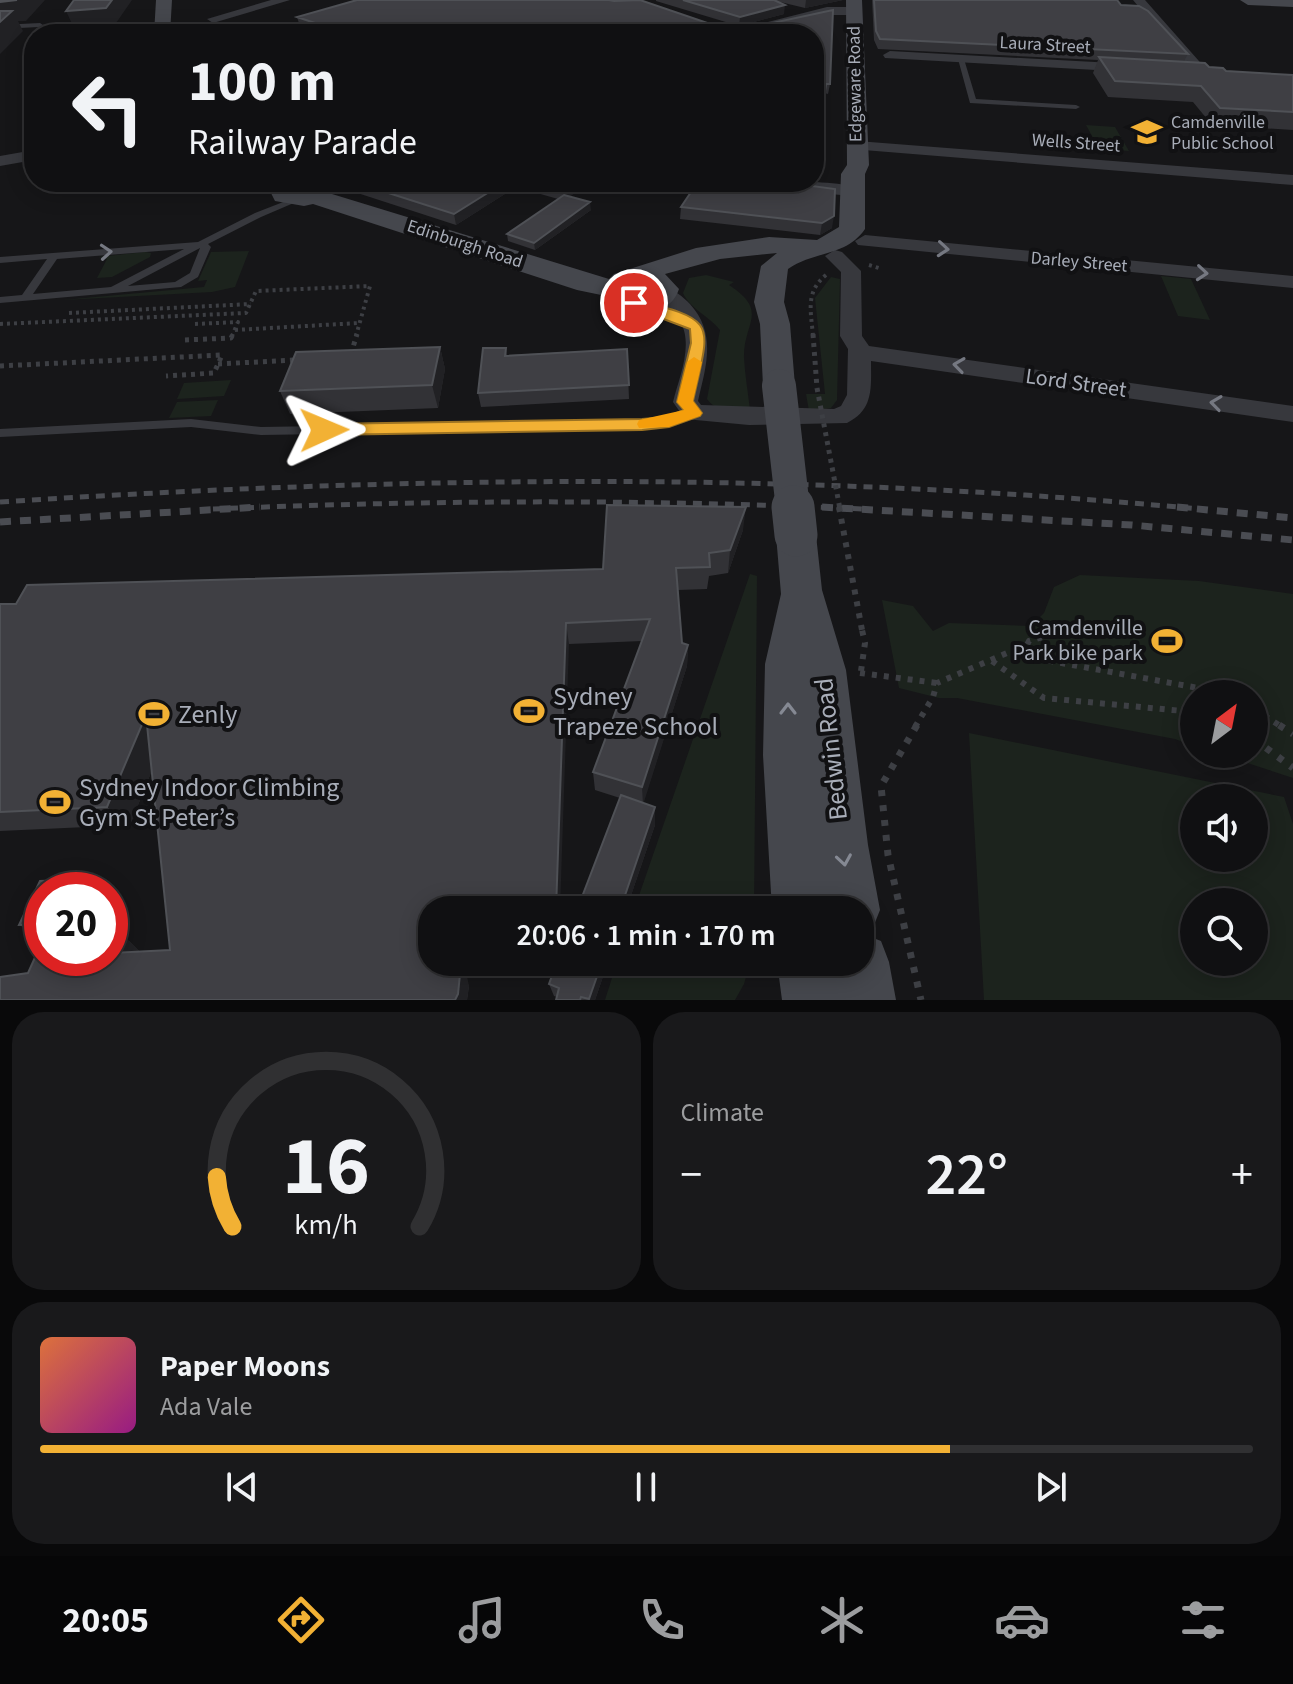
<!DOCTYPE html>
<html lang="en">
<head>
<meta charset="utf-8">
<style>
	body { margin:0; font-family:"Source Sans 3",sans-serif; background:#19191b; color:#f1f3f6; height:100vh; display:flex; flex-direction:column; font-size:30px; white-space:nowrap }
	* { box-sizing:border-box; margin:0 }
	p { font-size:26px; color:#9c9d9f }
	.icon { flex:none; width:44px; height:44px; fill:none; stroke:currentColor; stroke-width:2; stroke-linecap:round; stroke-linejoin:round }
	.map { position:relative; height:1000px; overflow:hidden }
	.drawer { display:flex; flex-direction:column; gap:12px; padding:12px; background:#09090a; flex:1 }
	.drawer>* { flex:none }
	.hud { position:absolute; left:24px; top:24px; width:800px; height:168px; border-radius:32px; box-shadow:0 4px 20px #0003,0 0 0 2px #303032; background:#101012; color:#f1f3f6; overflow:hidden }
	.needle { width:52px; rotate:32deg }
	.buttons { position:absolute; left:1180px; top:680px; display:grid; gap:16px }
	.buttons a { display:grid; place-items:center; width:88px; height:88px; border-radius:50%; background:#101012; box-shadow:0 4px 20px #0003,0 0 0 2px #303032; font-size:40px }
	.speed { position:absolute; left:24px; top:872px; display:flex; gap:16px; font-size:40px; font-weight:700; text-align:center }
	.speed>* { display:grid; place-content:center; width:104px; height:104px; border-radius:50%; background:#101012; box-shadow:0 4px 20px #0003,0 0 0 2px #303032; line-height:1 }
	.speed .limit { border:12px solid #d22; background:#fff; color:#111 }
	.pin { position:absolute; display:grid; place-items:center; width:68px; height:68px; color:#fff; margin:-34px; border:4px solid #fff; border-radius:50%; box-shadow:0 2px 8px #0007 }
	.me { position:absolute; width:88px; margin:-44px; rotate:89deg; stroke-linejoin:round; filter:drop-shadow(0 0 6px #0008) }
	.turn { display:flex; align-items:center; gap:28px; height:168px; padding:0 32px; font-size:36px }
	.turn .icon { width:104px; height:104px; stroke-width:2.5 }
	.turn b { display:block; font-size:56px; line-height:68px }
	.big { font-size:60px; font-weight:600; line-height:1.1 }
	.drawer .tile { flex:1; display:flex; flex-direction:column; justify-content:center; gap:12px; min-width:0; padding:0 28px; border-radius:32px; background:#19191b }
	.drawer .dial { align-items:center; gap:0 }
	.dial svg { height:208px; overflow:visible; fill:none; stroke:#303032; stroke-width:7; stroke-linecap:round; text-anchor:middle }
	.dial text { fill:#f1f3f6; stroke:none }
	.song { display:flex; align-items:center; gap:24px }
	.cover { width:96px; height:96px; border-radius:12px; background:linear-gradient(135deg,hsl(20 70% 55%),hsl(310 70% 35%)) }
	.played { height:8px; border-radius:4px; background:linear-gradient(90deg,#f2b134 75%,#303032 75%) }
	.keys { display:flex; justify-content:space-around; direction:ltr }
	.heat { display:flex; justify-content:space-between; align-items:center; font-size:44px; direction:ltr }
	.drawer .tiles { flex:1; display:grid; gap:12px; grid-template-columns:1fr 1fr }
	.tile:last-child { grid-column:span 2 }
	.trip { position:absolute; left:418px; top:896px; width:456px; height:80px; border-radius:32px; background:#101012; box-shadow:0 4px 20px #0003,0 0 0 2px #303032; font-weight:600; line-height:80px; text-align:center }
	.tab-bar { display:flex; height:128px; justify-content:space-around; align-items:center; background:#060607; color:#9c9d9f }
	.tab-bar .icon { width:56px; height:56px }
	.tab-bar .selected { color:#f2b134 }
	.tab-bar b { font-size:36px; color:#f1f3f6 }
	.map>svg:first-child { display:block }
	.green { fill:#1c231d; fill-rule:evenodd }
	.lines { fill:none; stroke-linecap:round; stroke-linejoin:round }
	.path-far3 { stroke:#3d3f44; stroke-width:4; stroke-dasharray:3 4; stroke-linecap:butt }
	.path-far2 { stroke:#3d3f44; stroke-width:5; stroke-dasharray:4 5; stroke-linecap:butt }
	.path-far1 { stroke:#3d3f44; stroke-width:6; stroke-dasharray:5 7; stroke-linecap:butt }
	.path { stroke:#3d3f44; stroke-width:7; stroke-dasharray:6 9; stroke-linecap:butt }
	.lane { fill:#37383d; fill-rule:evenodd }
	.street { fill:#37383d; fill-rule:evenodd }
	.secondary { fill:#45474d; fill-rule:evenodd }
	.rail-far1 { stroke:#4a4c52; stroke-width:5; stroke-dasharray:9 7; stroke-linecap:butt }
	.rail { stroke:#4a4c52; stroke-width:7; stroke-dasharray:11 9; stroke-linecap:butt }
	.path-bridge-far1 { stroke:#3d3f44; stroke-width:5; stroke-dasharray:4 5; stroke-linecap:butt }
	.path-bridge { stroke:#3d3f44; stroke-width:6; stroke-dasharray:5 7; stroke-linecap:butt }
	.secondary-bridge-far1 { stroke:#45474d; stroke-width:34 }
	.secondary-bridge { stroke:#45474d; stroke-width:43 }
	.wall { fill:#323236 }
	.shaded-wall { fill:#212124 }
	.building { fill:#3f3f44; stroke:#4f5156; stroke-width:2 }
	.oneway { stroke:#757881 }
	.oneway2 { stroke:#858993 }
	.route { fill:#f2b134; stroke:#9d7322; stroke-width:2 }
	.slow { fill:#f59e0b }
	.labels { text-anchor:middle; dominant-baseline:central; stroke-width:8; stroke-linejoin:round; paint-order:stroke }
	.far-street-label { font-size:18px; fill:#a8adb8; stroke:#111113 }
	.far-poi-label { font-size:18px; fill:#a8adb8; stroke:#111113; text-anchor:start }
	.street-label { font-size:22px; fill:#a8adb8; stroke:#111113 }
	.poi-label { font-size:22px; fill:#a8adb8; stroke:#111113; text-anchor:end }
	.near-poi-label { font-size:26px; fill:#a8adb8; stroke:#111113; text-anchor:start }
	.near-street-label { font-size:26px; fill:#a8adb8; stroke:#111113 }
</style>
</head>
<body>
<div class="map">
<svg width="1293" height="1000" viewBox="0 0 1293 1000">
	<rect width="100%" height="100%" fill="#161618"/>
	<!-- green -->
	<path class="green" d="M1086 125 1115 127 1129 151 1099 149Z
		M249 251 235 287 212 292 63 300 204 287 207 280 198 281 211 252Z
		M145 252 151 253 150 257 112 277 97 278 107 259 98 257Z
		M706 275 734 282 729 285C770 312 743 322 744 358 745 375 748 393 750 410 735 409 716 413 707 399L720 330C709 316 690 309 683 293L689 278Z
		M1161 276 1191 279 1210 320 1178 316Z
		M831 277 840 279 837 400 831 408 809 411 806 394H825L815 298Z
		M231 380 224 396 177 399 184 383Z
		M218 400 211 416 169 418 177 402Z
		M750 574 757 576 754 910H634Z
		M1080 575 1199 581 1293 594V778L1220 754H1254V694H1194V746L1175 739 957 698H939L899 688 882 600 913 606 933 631 949 623 1031 626 1044 613 1054 587Z
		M969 733 1284 797 1293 824V1000H984ZM1194 798H1254V858H1194ZM1194 902H1254V962H1194Z
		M617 962H750L744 984 735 1000H605Z"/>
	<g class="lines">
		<!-- path-far3 -->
		<path class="path-far3" d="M869 265 882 269
			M69 313 251 304
			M0 324 246 313 256 291 370 286 356 336
			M195 324 238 322 232 336
			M235 330 359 323
			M813 336C811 311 805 292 826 275"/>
		<!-- path-far2 -->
		<path class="path-far2" d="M813 334 817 388
			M185 340 231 338 233 334
			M351 354 357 334
			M218 364 296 360
			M0 366 222 355 214 373 166 376"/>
		<!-- path-far1 -->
		<path class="path-far1" d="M1022 655 1029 641 1067 630
			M992 661 1044 698 1194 712
			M861 671 865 643 862 630
			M860 673 937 683
			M1254 709 1282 727
			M915 727 933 697 937 683 1007 653 1231 694"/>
		<!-- path -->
		<path class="path" d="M917 725 881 786 888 855 921 1000
			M1279 725 1293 734
			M1254 739 1293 768"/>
		<!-- lane -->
		<path class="lane" d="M40 23 56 34H49L39 27 0 29V25Z
			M164 25 162 28 64 34 67 32Z
			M961 57 964 59 976 99 1076 105 1080 107 1076 109 970 103 958 59Z
			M296 197 303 199 261 217 208 244 211 247 198 277 181 287 0 303V297L22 295 47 259 0 263V257L198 242 255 213ZM200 248 190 273 175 282 128 286ZM184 249 111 287 33 294 57 259Z
			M694 409 700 413 698 416 669 426 642 429 261 435 191 427 0 437V429L191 419 261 427 642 421 668 418Z"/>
		<!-- street -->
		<path class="street" d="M271 0H290L213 23 207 19Z
			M1133 0H1145L1206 69V75H1196Z
			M827 7H854L860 11 854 15H827L748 34H729L706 27 712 23 740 29Z
			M890 51 1132 64 1139 68 1132 72 885 58 883 55Z
			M857 141 1293 175V185L851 149 849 146Z
			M34 150V160L0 166V156Z
			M739 182C763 182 848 178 862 191L853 196 748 187Z
			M865 235 1293 276V288L858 245 855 241Z
			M835 250 842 252 861 271 862 336 869 346 1293 406V422L871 361C871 387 874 410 847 423L749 425 685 419 673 402C679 378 694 345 680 321 673 309 661 303 653 293L664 287C674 289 683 297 690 304 717 334 706 366 698 401L701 405 834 409 841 406 847 395 848 349 840 336 841 272 825 256Z"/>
		<!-- secondary -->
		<path class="secondary" d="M156 0H172L170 34H154Z
			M846 0H862L869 165 865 174V229C846 257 813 251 788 269L784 302 790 324 795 386 791 393 779 396 767 393 763 386 760 324 754 302 761 266 777 253 720 259 665 274 679 289C669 319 635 311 611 305L606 296 577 290 313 204 304 206 275 201 270 191 277 182H295L298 186 295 190 310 187 306 182H332L335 186 332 194 609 279 614 274 696 248 769 237 817 240 839 227 841 174 847 165ZM634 286 650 288 651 289 640 295 633 293Z
			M1240 0H1293V7L1248 5Z
			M796 520 810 524 816 535 822 590 846 670 868 845 880 910 872 930 863 934 881 941 889 962 896 1000H782L777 962H860V910H772L763 755 765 664 781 594 776 535 782 524Z"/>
		<!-- rail-far1 -->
		<path class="rail-far1" d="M0 502C400 476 799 471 1199 509
			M213 509C430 500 646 499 863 509"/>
		<!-- rail -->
		<path class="rail" d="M822 507 1132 525 1293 540
			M1177 507 1293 518
			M0 522 260 507"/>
		<!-- path-bridge-far1 -->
		<path class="path-bridge-far1" d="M817 388 840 509"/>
		<!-- path-bridge -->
		<path class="path-bridge" d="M839 507 862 630"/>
		<!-- secondary-bridge-far1 -->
		<path class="secondary-bridge-far1" d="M779 386 793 509"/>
		<!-- secondary-bridge -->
		<path class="secondary-bridge" d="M793 507 796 535"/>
	</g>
	<!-- wall -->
	<path class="wall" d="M357 0H609L614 1 640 0 722 28H749L833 10 830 84 828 94 824 93 819 137H814V34H279L278 32 300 26 297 17Z
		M656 0H843L805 8 776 1 784 14 739 26 656 1Z
		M872 0H1117L1121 5 1188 54 1184 61 1226 71 1293 75V130L1212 125 1193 102 1108 97 1093 73 1098 60 878 49 874 40Z
		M335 182H590L570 196 591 210 535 250 508 241 507 234 558 199 516 187 456 225 339 187Z
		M740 182 832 228 820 235 680 219 681 207 714 190Z
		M440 347 445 369 438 408 290 414 280 391Z
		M506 348 507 355 627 349 629 399 481 407 478 393Z
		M743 530 728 573 709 576 707 589 678 590 682 643 688 645 687 666 643 803 655 807V825L626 910H577L620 798 595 790 593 772 642 641 569 644 432 910 469 986 467 1000H0L28 973 110 958V930L129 941 140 952 170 950 152 770 130 825 0 831V604L603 569Z
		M88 879 105 890H42V935H39L19 925 40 881Z
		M557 962H608L595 1000H556L557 997 554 996 549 984Z"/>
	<!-- shaded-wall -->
	<path class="shaded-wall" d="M17 0H45L26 21H18L23 31 0 54V2Z
		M112 0H132L114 26 74 28 66 11Z
		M806 0H843L805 8Z
		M785 5 784 14 739 26 740 17Z
		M505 182H516V187L456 225 454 214Z
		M574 182H590L564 201 563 190Z
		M590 202 591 210 535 250 534 243Z
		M834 216 832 228 820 235 822 223Z
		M440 347 445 369 438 408 432 385Z
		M746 507 743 530 728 573 730 550Z
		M566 623 569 644 560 910H556Z
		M688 645 687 666 643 805 642 787Z
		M146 715 166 735 130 825 107 807Z
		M655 807V825L626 910H620Z
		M88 879 105 890H83Z
		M110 930 129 941 141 953H112Z
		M458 962H464L469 986 467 1000H455Z
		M602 962H608L595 1000H589Z"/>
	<!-- building -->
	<path class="building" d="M0 0H17L0 2Z
		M74 0H112L106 8 66 11Z
		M357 0H609L614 1 640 0 722 28H749L833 10 830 84H826L820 127H814V34H285L278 32 312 22 297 17Z
		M683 0H774L785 5 740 17Z
		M874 0H1117L1121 5 1139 6 1148 11 1188 54 880 39 876 31Z
		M0 11H12L0 22Z
		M1099 57 1205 63 1209 67 1223 68 1226 71 1293 75V112L1220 108 1201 86 1115 81Z
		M354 182H505L454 214Z
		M536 182H574L563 190Z
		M716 182H740L767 184 768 182H782L835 189 834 216 822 223 681 207 695 186 714 190Z
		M564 195 590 202 534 243 507 234Z
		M440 347 432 385 280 391 296 352Z
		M483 348H506L505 356 627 349 629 385 478 393Z
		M607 505 746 507 730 550 709 553 710 567 676 568 682 643 688 645 642 787 593 772 650 619 566 623 556 910H432V962H458L460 974 458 994 455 1000H0V977L28 973 42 942V958H110V933L117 940 112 953 170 950 146 715 107 807 0 812V604H16L27 585 603 569Z
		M621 795 655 807 620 910H577Z
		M88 879 83 890H42V924L19 925 40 881Z
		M557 962H602L589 999 581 997 580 1000H556L559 988 549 984Z"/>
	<!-- one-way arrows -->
	<defs><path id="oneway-chevron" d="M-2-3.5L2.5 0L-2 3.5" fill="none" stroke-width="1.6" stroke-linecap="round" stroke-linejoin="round" transform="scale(2)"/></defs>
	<g class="oneway">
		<use href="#oneway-chevron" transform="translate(943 249) rotate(5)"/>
		<use href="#oneway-chevron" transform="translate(106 252) rotate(-4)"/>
		<use href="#oneway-chevron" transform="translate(1202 273) rotate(5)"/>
		<use href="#oneway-chevron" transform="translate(959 365) rotate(-172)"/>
		<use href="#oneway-chevron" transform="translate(1216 403) rotate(-172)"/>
	</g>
	<g class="oneway2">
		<use href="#oneway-chevron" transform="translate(788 709) rotate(-90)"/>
		<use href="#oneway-chevron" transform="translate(844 860) rotate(81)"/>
	</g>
	<!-- route -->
	<path class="route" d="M634 299C718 321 711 320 693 401L702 413 700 416 669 427 642 430 324 435 316 430 324 424 642 419 667 417 684 410 677 402 691 343 690 329 629 306V300Z"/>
	<!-- slow -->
	<path class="slow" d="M694 357 702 362 693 401 702 413 700 416 669 427 639 428 637 424 639 420 684 410 677 402 687 362Z"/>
	<!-- icons -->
	<defs>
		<g id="school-bare" transform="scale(2.4)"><path d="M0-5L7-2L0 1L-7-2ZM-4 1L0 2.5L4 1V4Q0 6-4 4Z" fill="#f2b134" stroke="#111113" stroke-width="2.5" paint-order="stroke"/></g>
		<g id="stadium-bare" transform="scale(2.4)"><path d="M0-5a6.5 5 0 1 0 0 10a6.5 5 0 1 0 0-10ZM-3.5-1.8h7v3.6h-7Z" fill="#f2b134" stroke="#111113" stroke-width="2.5" paint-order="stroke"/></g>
	</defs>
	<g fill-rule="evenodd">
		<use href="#school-bare" x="1147" y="132"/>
		<use href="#stadium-bare" x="1167" y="641"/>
		<use href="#stadium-bare" x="529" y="711"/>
		<use href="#stadium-bare" x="154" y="714"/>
		<use href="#stadium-bare" x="55" y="802"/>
	</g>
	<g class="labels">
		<!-- far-street labels -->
		<g class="far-street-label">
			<text transform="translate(1045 45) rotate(3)">Laura Street</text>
			<text transform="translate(855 84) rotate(-91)">Edgeware Road</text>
			<text transform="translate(1076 143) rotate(4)">Wells Street</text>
			<text transform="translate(465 244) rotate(18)">Edinburgh Road</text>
			<text transform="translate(1079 262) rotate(5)">Darley Street</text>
		</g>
		<!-- far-poi labels -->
		<g class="far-poi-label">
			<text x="1171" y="122">Camdenville<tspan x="1171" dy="21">Public School</tspan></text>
		</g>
		<!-- street labels -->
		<g class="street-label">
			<text transform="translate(1076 383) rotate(8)">Lord Street</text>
		</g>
		<!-- poi labels -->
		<g class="poi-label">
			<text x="1143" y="628">Camdenville<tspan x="1143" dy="25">Park bike park</tspan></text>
		</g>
		<!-- near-poi labels -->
		<g class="near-poi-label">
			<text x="553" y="696">Sydney<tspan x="553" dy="30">Trapeze School</tspan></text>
			<text x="178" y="714">Zenly</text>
			<text x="79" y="787">Sydney Indoor Climbing<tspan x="79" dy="30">Gym St Peter’s</tspan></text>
		</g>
		<!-- near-street labels -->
		<g class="near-street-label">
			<text transform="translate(831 749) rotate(-96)">Bedwin Road</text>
		</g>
	</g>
</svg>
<div class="buttons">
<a><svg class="needle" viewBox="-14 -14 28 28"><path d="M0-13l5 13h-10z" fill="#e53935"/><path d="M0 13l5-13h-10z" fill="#9c9d9f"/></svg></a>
<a><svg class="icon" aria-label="sound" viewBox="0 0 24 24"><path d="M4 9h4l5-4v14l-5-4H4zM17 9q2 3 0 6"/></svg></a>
<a><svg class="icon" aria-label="search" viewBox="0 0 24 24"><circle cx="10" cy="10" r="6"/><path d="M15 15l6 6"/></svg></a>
</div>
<div class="speed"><div class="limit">20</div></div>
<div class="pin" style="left:634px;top:303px;background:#d93025"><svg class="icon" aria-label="arrive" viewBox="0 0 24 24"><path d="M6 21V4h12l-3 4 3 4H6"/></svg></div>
<svg class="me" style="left:324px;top:430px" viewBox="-20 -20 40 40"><path d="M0-17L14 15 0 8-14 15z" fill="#f2b134" stroke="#fff" stroke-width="4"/></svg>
<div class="trip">20:06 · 1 min · 170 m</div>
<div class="hud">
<div class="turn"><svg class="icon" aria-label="left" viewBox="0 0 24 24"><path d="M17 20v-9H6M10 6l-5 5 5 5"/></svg><div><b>100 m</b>Railway Parade</div></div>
</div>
</div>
<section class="drawer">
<div class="tiles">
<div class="tile dial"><svg viewBox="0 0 100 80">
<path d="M14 69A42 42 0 1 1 86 69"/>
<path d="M14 69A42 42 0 0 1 8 50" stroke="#f2b134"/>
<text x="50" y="56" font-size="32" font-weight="700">16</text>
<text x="50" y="72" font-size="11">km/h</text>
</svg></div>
<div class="tile"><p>Climate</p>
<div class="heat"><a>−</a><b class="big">22°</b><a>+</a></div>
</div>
<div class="tile">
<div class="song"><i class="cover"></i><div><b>Paper Moons</b><p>Ada Vale</p></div></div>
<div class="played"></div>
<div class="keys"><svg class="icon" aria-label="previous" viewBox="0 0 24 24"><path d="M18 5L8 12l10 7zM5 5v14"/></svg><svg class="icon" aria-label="pause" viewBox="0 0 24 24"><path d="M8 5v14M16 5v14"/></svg><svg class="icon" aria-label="next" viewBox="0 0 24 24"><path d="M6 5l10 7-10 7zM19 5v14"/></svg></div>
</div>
</div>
</section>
<nav class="tab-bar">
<b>20:05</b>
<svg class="icon selected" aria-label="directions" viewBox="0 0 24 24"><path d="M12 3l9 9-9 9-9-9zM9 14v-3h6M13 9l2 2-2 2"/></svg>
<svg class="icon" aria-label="music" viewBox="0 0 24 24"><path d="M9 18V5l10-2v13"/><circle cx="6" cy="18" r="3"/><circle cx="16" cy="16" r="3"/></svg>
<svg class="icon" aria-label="phone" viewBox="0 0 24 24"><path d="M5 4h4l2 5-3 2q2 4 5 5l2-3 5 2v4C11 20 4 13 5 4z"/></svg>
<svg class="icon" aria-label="climate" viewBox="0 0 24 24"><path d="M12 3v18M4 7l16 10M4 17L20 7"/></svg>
<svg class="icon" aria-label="car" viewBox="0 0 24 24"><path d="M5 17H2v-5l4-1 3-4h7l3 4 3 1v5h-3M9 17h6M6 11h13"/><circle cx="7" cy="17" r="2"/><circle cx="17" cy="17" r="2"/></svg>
<svg class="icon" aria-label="filters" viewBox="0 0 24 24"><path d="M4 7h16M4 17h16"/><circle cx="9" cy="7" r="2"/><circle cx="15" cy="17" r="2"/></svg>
</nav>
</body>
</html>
